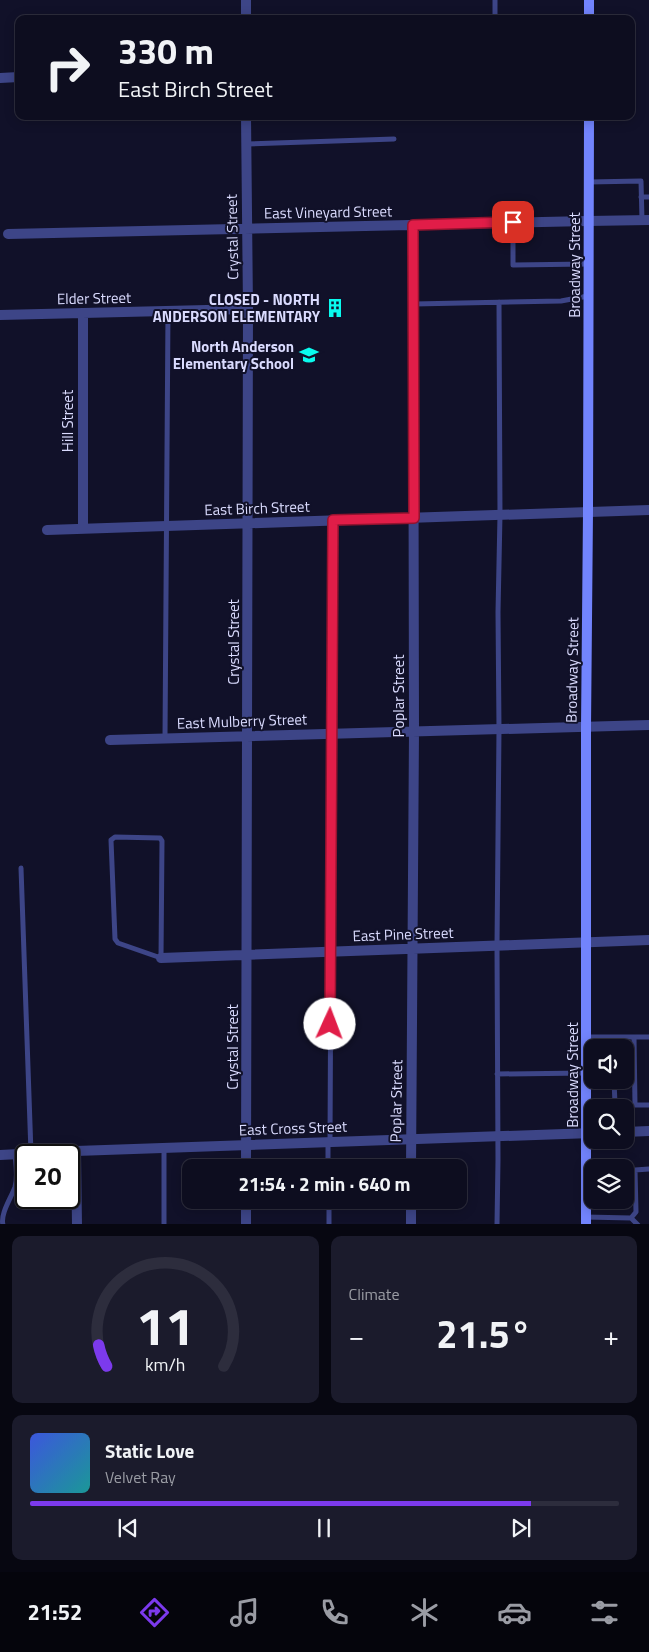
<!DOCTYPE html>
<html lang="en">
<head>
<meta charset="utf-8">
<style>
	body { margin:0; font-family:"Titillium Web",sans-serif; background:#1b1b2c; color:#f1f3f6; height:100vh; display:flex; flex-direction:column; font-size:19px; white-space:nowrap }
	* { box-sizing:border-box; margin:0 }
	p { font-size:16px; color:#9a9ca4 }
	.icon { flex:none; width:28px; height:28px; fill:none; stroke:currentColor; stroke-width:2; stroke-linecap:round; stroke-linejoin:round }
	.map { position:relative; height:1224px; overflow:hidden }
	.drawer { display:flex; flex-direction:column; gap:12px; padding:12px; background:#070711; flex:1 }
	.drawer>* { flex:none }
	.banner { position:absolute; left:15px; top:15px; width:620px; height:105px; border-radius:10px; box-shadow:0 2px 12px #0003,0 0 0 1px #2d2d3d; background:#0d0d1f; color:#f1f3f6; overflow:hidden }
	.buttons { position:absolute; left:584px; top:1039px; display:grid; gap:10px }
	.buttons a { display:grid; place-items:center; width:50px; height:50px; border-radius:10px; background:#0d0d1f; box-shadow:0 2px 12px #0003,0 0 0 1px #2d2d3d; font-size:25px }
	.speed { position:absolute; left:15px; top:1144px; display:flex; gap:10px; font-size:25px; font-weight:700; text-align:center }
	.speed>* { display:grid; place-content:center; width:65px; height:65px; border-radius:50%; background:#0d0d1f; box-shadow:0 2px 12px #0003,0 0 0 1px #2d2d3d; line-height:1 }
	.speed .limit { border:2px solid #111; border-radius:8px; background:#fff; color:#111 }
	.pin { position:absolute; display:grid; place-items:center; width:42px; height:42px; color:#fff; margin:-21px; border-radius:10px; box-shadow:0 2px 8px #0006 }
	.me { position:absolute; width:55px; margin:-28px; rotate:2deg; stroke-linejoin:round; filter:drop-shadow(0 0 4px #0008) }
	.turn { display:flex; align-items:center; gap:18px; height:105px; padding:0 20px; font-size:22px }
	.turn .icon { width:65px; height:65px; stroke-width:2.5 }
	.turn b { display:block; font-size:35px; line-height:42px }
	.big { font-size:38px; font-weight:700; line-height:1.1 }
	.drawer .widget { flex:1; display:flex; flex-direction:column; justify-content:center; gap:8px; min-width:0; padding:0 18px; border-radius:10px; background:#1b1b2c }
	.drawer .dial { align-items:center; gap:0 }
	.dial svg { height:130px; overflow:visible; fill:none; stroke:#2d2d3d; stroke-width:7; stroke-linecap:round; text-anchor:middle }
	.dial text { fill:#f1f3f6; stroke:none }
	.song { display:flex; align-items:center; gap:15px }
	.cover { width:60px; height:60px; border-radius:8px; background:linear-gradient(135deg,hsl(230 70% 55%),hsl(180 70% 35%)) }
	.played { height:5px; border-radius:2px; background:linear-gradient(90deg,#7c3aed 85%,#2d2d3d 85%) }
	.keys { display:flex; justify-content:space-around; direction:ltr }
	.heat { display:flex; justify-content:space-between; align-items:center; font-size:28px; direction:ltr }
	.drawer .tiles { flex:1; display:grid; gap:12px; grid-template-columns:1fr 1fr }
	.widget:last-child { grid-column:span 2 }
	.trip { position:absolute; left:182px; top:1159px; width:285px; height:50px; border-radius:10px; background:#0d0d1f; box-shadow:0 2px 12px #0003,0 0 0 1px #2d2d3d; font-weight:700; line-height:50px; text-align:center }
	.menu { display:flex; height:80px; justify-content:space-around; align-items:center; background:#05050c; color:#9a9ca4 }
	.menu .icon { width:35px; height:35px }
	.menu .current { color:#7c3aed }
	.menu b { font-size:22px; color:#f1f3f6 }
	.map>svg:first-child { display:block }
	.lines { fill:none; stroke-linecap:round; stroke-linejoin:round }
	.service { stroke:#3d4587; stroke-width:5 }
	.minor { stroke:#3d4587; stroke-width:10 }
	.tertiary { stroke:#3d4587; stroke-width:10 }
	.secondary { stroke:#7284fd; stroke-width:10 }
	.route-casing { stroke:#92132f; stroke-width:12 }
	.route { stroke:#e11d48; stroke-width:9 }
	.labels { text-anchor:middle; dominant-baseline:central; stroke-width:4; stroke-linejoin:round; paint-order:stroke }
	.street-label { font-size:15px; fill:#dadbfe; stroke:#111129 }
	.poi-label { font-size:15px; font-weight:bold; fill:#dadbfe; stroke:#111129; text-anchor:end }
</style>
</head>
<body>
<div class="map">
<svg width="649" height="1225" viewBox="0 0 649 1225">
	<rect width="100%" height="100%" fill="#111129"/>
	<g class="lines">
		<!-- service -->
		<path class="service" d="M495 19V0
			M246 144 394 139
			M589 182 641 181 642 220
			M641 197H649
			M513 223V265L588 264
			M414 304 561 301 588 296
			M165 738 168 311
			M115 837 160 838 162 841 161 958 118 943 115 939 111 840Z
			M21 868 31 1153
			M587 1037H614
			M634 1037 635 1105
			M614 1048V1037H649
			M497 1074 586 1073
			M614 1080 615 1104 618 1105H649
			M328 1142V1168
			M330 1142 333 521
			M329 1200V1225
			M586 1217 631 1218 636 1212 635 1170 649 1169
			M631 1218 638 1225
			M3 1225C0 1214 11 1198 15 1187 18 1177 16 1165 15 1155
			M164 1225V1148
			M497 1225 498 1160 497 946 499 729 498 612 500 515 499 302"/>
		<!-- minor -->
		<path class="minor" d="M246 19V0
			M0 78 19 77
			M246 116 248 309 246 1168
			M8 234 588 221
			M83 313V528
			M0 315 248 309
			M47 530 649 510
			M110 740 649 725
			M161 958 649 940
			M76 1151 77 1225
			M411 1168 414 731 413 225
			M246 1225V1200
			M411 1225V1200"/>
		<!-- tertiary -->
		<path class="tertiary" d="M588 221 649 220
			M625 1132 649 1131
			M0 1155 76 1151 592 1133"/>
		<!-- secondary -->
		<path class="secondary" d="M589 19V0
			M586 1225V727L588 512 589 116"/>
	</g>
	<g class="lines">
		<!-- route casing -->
		<g class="route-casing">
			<path id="route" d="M330 1024 333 520 414 518 413 225 513 222"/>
		</g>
		<!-- route -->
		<use href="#route" class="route"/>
	</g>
	<!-- icons -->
	<defs>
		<g id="building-bare" transform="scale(1.5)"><path d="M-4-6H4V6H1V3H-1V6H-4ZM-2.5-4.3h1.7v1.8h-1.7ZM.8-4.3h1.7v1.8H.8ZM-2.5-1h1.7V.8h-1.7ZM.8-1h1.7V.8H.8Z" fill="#09fbee" stroke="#111129" stroke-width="2.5" paint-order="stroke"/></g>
		<g id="school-bare" transform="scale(1.5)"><path d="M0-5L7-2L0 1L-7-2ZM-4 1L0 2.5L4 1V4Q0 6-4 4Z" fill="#09fbee" stroke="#111129" stroke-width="2.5" paint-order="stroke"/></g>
	</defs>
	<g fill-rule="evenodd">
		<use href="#building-bare" x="335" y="308"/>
		<use href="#school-bare" x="309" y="355"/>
	</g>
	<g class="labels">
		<!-- street labels -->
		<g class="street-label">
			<text transform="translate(328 212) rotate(-1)">East Vineyard Street</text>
			<text transform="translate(232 237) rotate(-91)">Crystal Street</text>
			<text transform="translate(574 265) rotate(-90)">Broadway Street</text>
			<text transform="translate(94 298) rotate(-1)">Elder Street</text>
			<text transform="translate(67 421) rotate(-90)">Hill Street</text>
			<text transform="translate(257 508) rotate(-2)">East Birch Street</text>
			<text transform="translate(233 642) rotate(-90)">Crystal Street</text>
			<text transform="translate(572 670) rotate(-89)">Broadway Street</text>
			<text transform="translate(398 696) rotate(-90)">Poplar Street</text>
			<text transform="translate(242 721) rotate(-2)">East Mulberry Street</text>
			<text transform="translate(403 934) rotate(-2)">East Pine Street</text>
			<text transform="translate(232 1047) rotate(-90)">Crystal Street</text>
			<text transform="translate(572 1075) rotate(-90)">Broadway Street</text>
			<text transform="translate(396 1101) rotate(-89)">Poplar Street</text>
			<text transform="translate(293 1128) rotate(-2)">East Cross Street</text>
		</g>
		<!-- poi labels -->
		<g class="poi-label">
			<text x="320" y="299">CLOSED - NORTH<tspan x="320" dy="17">ANDERSON ELEMENTARY</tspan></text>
			<text x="294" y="346">North Anderson<tspan x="294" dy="17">Elementary School</tspan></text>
		</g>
	</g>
</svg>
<div class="buttons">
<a><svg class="icon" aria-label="sound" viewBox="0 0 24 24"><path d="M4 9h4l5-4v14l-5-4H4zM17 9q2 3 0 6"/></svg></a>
<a><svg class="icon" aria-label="search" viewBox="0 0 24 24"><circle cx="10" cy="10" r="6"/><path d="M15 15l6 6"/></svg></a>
<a><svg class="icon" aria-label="layers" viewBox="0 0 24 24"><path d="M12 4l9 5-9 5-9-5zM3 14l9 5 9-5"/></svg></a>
</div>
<div class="speed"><div class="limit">20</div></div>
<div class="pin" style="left:513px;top:222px;background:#d93025"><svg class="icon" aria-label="arrive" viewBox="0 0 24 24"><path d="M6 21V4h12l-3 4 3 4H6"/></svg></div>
<svg class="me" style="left:330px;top:1024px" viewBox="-20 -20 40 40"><circle r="19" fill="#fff"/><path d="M0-13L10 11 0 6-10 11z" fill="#e11d48"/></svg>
<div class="trip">21:54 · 2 min · 640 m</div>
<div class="banner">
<div class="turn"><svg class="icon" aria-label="right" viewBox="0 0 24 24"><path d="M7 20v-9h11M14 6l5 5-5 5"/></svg><div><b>330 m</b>East Birch Street</div></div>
</div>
</div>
<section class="drawer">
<div class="tiles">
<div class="widget dial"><svg viewBox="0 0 100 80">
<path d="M14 69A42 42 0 1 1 86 69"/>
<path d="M14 69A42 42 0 0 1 9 56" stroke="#7c3aed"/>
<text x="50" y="56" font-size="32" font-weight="700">11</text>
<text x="50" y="72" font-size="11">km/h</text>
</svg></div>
<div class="widget"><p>Climate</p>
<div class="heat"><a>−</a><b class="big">21.5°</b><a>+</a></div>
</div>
<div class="widget">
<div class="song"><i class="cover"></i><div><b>Static Love</b><p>Velvet Ray</p></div></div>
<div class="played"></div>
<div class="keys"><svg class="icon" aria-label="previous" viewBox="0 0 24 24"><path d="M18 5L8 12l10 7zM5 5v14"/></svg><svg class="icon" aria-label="pause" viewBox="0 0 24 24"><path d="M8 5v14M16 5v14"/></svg><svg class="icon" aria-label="next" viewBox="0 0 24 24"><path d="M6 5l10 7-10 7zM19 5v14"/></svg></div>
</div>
</div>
</section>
<nav class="menu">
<b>21:52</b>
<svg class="icon current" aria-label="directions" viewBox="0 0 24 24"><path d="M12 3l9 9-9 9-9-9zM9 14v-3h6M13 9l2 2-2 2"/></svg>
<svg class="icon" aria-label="music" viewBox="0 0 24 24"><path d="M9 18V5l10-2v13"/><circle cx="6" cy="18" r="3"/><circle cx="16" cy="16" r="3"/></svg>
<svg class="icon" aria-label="phone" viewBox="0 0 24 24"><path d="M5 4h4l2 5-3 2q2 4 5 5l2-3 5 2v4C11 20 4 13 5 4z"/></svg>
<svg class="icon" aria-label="climate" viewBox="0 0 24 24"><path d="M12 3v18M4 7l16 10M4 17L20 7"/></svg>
<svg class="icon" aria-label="car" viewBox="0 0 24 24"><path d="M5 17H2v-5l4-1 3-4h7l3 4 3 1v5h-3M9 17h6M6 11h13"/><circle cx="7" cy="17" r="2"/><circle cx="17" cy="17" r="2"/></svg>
<svg class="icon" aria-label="filters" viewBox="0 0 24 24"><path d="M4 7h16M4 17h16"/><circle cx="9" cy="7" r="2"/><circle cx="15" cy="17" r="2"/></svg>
</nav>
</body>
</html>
